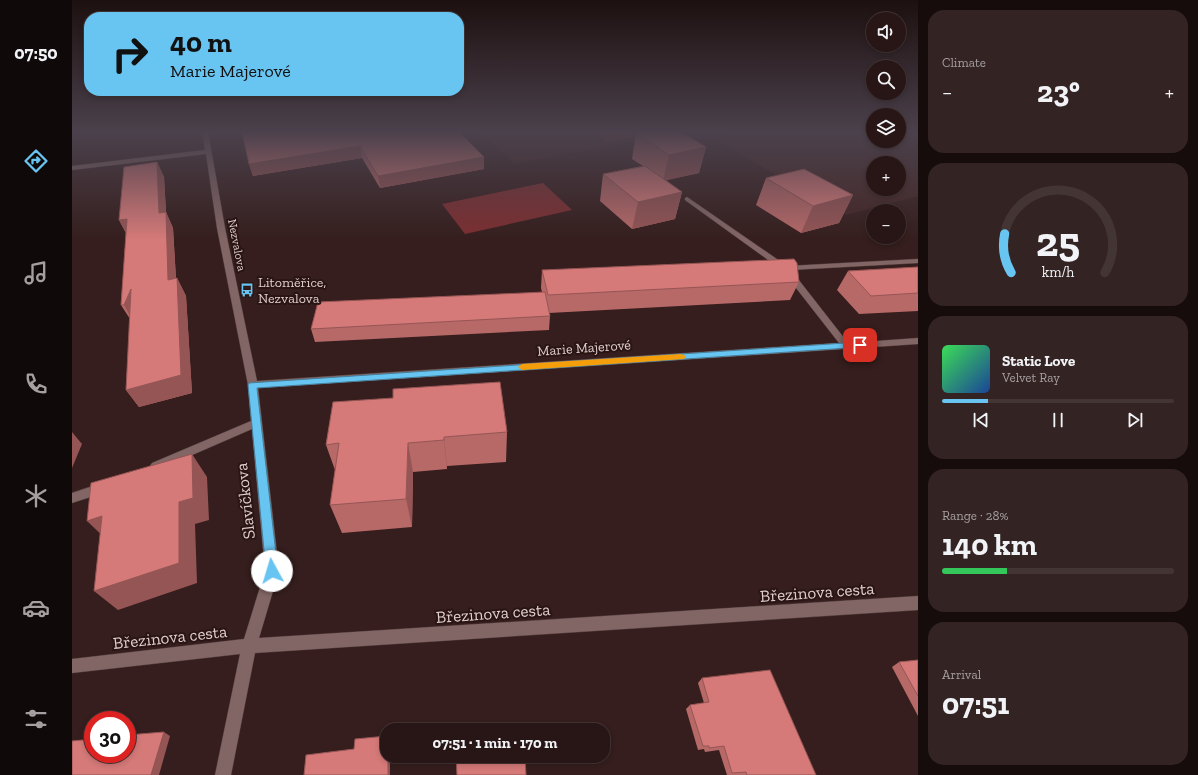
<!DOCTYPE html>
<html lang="en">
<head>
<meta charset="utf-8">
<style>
	body { margin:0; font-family:"Zilla Slab",serif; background:#342323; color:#f1f3f6; height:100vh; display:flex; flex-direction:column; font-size:15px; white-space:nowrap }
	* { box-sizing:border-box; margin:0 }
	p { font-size:13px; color:#a59fa1 }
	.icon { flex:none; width:22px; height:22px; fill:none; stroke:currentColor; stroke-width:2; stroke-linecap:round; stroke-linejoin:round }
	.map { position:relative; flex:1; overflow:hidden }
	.panel { display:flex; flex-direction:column; gap:10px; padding:10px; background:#160c0c; width:280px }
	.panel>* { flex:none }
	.guide { position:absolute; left:12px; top:12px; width:380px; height:84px; border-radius:16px; box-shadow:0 2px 6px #0003,0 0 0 1px #443535; background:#68c4f0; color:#111; overflow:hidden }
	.tools { position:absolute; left:794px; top:12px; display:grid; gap:8px }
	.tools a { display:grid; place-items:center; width:40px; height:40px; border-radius:50%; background:#281616; box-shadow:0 2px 6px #0003,0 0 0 1px #443535; font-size:20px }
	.speed { position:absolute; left:12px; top:711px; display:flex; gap:8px; font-size:20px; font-weight:700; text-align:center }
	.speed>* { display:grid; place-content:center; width:52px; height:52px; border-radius:50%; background:#281616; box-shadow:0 2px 6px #0003,0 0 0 1px #443535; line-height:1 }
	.speed .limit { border:6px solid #d22; background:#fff; color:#111 }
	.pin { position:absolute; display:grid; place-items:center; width:34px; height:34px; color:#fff; margin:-17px; border-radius:8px; box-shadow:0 2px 6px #0006 }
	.me { position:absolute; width:44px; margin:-22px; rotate:354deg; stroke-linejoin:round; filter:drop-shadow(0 0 3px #0008) }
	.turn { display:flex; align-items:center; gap:14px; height:84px; padding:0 20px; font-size:18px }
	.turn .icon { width:52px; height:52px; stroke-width:2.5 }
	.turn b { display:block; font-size:28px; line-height:34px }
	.big { font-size:30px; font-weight:800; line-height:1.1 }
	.panel .widget { flex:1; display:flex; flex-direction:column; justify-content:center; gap:6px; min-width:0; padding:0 14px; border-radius:16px; background:#342323 }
	.panel .dial { align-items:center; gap:0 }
	.dial svg { height:104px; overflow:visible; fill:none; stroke:#443535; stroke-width:7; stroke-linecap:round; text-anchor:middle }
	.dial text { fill:#f1f3f6; stroke:none }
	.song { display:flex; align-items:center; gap:12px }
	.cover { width:48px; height:48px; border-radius:6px; background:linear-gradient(135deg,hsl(130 70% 55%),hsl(220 70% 35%)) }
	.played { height:4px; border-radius:2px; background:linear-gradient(90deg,#68c4f0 20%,#443535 20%) }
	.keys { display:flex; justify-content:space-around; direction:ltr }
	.heat { display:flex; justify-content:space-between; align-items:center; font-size:22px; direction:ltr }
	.charge { height:6px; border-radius:3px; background:linear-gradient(90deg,#34c759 28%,#443535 0) }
	.trip { position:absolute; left:308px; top:723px; width:230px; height:40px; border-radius:16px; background:#281616; box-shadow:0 2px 6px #0003,0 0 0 1px #443535; font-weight:800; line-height:40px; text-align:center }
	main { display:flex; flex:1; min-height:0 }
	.tabs { display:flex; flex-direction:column; width:72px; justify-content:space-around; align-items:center; background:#100909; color:#a59fa1 }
	.tabs .icon { width:28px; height:28px }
	.tabs .on { color:#68c4f0 }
	.tabs b { font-size:18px; color:#f1f3f6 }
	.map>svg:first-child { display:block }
	.built { fill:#432524; fill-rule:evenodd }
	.green { fill:#7c2e30 }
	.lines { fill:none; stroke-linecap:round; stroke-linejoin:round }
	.street-casing { stroke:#4f3c3b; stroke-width:1 }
	.street { fill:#826665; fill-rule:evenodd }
	.wall { fill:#b76968 }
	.shaded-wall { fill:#955555 }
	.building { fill:#d57a79; stroke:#955555 }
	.route { fill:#68c4f0; stroke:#447f9c }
	.slow { fill:#f59e0b }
	.labels { text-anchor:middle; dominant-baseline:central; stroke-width:4; stroke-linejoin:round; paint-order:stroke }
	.far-street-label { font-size:12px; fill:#dfcfce; stroke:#2b1514 }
	.poi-label { font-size:14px; fill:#dfcfce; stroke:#2b1514; text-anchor:start }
	.street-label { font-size:14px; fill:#dfcfce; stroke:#2b1514 }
	.near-street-label { font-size:17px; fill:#dfcfce; stroke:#2b1514 }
</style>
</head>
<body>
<main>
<nav class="tabs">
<b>07:50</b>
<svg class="icon on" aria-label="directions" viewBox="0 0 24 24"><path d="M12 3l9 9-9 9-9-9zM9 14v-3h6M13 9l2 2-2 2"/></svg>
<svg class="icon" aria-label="music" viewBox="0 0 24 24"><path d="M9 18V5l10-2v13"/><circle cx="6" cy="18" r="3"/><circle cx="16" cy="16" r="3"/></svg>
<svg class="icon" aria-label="phone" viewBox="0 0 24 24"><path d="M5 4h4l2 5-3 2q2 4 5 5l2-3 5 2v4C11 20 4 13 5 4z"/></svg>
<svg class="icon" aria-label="climate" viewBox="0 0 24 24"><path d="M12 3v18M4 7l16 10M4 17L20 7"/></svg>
<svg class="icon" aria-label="car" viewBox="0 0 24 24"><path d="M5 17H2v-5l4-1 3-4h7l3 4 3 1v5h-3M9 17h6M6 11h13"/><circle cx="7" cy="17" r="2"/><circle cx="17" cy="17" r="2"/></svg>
<svg class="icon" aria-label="filters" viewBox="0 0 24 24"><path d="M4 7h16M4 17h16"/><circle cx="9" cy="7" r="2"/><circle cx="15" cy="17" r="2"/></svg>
</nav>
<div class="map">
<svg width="846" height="775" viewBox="0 0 846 775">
	<rect width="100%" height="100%" fill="#351e1d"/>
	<!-- built -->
	<path class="built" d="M409 132H611L443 164Z
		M679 132H801V141H827V132H846V196L774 215 642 139ZM801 163H827V189H801Z"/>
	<!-- green -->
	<path class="green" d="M521 132H567L572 135 535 142Z
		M471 183 500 210 393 234 370 204Z"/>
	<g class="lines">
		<!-- street casing -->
		<g class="street-casing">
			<path id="street" d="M130 132H136L153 228 185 381 767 343 710 270 613 200V198L615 197 715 266 846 259V263L719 270 776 343 846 338V344L186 388 207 571 187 638 846 596V610L183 653 159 775H143L168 654 0 673V659L172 639 193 571 180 429 88 469 84 471 80 469 78 466 80 463 179 421 176 385 145 228 134 154 0 170V166L133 150Z
				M30 483 34 484 36 488 34 492 0 503V493Z"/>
		</g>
		<!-- street -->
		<use href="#street" class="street"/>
	</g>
	<!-- wall -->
	<path class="wall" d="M170 132 412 157V169L308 188 290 158 181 176 177 164Z
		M564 133 634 147 627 173 594 180 610 192 603 219 560 229 528 201 531 174 571 166 560 159Z
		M85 162 92 177 94 212 101 228 104 278H105L114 296 120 393 67 407 54 390 58 319 49 305 54 233 47 220Z
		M694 178 781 195 767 223 729 233 684 205Z
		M846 267V311L787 314 765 290 776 271Z
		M470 270 727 282 718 300 477 313 478 316 477 330 243 342 239 329 470 292 469 288Z
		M261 402 435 432 434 462 375 466V469L341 472 340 527 270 533 258 505 263 470 254 445Z
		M846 660V716L820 667 827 662Z
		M630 678 744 775H655L647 750 633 752 632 749 626 750 614 709 618 705 632 703 626 683Z"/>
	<!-- shaded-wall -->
	<path class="shaded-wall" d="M288 146 290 158 181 176 177 164Z
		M634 147 627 173 591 181 597 155Z
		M412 157V169L308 188 306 176Z
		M85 162 92 177 94 212 101 228 105 298 96 280 87 213Z
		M610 192 603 219 560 229 566 202Z
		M781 195 767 223 729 233 741 206Z
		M55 219 56 237 47 220Z
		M105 278 114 296 120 393 67 407 54 390Z
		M59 289 62 323 52 305Z
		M0 432 10 444 0 468Z
		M372 437 375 466V469L372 440Z
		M336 443 341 472 340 527 334 499Z
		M120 454 135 477 137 520 123 524 125 583 46 610 22 591 107 502Z
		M30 516 37 542 15 521Z
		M92 732 98 736 87 775H79Z
		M316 756H318V775H316Z"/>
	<!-- building -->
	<path class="building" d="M170 132H387L412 157 306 176 288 146 177 164Z
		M574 132H609L634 147 597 155 564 133Z
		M85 162 87 213 94 212 96 280 105 278 109 375 54 390 59 289 52 305H49L55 219 47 220 52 167Z
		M573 166 610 192 566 202 531 174Z
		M732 169 781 195 741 206 694 178Z
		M722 259 725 263 727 282 476 295 470 270Z
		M846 267V293L799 296 776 271Z
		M473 292 478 316 239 329 246 302Z
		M428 382 435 432 372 437V440L336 443 334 499 258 505 267 443 254 445 261 402 321 398V389Z
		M120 454 121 498 107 502V563L22 591 30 516 15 521 19 483Z
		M846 660V696L827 662Z
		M698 670 744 775H675L674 772 660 773 652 746 637 748V746H631L618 705 637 702 630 678Z
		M449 725 450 730H407Z
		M92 732 79 775H0V741L21 739V754H55V735Z
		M315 736V756H316V775H232L234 755 282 749 283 739Z
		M384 756H453L454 775H385Z"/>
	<!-- sky -->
	<linearGradient id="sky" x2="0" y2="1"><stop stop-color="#1d1010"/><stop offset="0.55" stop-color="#4b414c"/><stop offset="1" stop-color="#4b414c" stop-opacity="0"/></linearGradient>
	<rect width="846" height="240" fill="url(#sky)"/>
	<!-- route -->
	<path class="route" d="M788 342 791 343 792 345 791 347 185 388 206 571 204 575 200 577 196 575 194 571 176 385 177 383Z"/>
	<!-- slow -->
	<path class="slow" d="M609 354 614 356 612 359 450 370 446 367 450 364Z"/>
	<!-- icons -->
	<defs>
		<g id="bus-bare" transform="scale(1.08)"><path d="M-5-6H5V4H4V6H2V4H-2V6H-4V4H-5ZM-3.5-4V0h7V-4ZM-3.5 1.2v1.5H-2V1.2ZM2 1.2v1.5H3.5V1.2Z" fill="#68c4f0" stroke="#2b1514" stroke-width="2.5" paint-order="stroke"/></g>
	</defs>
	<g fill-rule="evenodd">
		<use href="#bus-bare" x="175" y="290"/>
	</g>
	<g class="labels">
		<!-- far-street labels -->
		<g class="far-street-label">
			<text transform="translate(165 245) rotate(79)">Nezvalova</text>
		</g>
		<!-- poi labels -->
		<g class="poi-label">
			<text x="186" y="282">Litoměřice,<tspan x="186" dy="16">Nezvalova</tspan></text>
		</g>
		<!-- street labels -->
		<g class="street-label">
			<text transform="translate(512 348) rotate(-4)">Marie Majerové</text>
		</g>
		<!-- near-street labels -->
		<g class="near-street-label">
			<text transform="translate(173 501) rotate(-96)">Slavíčkova</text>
			<text transform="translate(745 592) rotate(-4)">Březinova cesta</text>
			<text transform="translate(421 613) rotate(-4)">Březinova cesta</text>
			<text transform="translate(98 637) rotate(-6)">Březinova cesta</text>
		</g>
	</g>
</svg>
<div class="tools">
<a><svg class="icon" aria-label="sound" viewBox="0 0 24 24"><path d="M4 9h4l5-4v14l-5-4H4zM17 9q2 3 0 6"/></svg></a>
<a><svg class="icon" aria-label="search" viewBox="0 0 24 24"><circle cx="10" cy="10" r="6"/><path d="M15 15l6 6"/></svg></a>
<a><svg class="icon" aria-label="layers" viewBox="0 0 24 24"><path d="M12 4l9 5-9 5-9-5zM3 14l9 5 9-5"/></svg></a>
<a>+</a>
<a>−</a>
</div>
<div class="speed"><div class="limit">30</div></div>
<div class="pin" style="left:788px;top:345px;background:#d93025"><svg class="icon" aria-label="arrive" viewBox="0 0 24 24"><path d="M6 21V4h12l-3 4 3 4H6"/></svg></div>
<svg class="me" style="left:200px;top:571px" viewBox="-20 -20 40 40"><circle r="19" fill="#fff"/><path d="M0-13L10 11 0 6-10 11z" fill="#68c4f0"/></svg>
<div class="trip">07:51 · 1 min · 170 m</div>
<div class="guide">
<div class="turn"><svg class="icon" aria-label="right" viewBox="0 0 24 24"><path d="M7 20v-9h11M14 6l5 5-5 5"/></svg><div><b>40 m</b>Marie Majerové</div></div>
</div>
</div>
<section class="panel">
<div class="widget"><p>Climate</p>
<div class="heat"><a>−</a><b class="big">23°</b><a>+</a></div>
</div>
<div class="widget dial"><svg viewBox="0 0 100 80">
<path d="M14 69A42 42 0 1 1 86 69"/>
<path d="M14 69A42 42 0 0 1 9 39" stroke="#68c4f0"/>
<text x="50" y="56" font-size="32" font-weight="700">25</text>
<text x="50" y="72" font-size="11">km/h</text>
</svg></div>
<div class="widget">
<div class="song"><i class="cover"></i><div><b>Static Love</b><p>Velvet Ray</p></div></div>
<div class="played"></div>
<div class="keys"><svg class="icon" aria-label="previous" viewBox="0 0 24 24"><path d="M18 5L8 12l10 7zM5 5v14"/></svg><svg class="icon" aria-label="pause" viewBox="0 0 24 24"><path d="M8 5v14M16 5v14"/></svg><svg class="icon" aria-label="next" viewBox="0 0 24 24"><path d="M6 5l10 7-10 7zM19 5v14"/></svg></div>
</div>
<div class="widget"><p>Range · 28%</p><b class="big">140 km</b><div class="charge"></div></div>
<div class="widget"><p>Arrival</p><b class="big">07:51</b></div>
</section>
</main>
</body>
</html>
